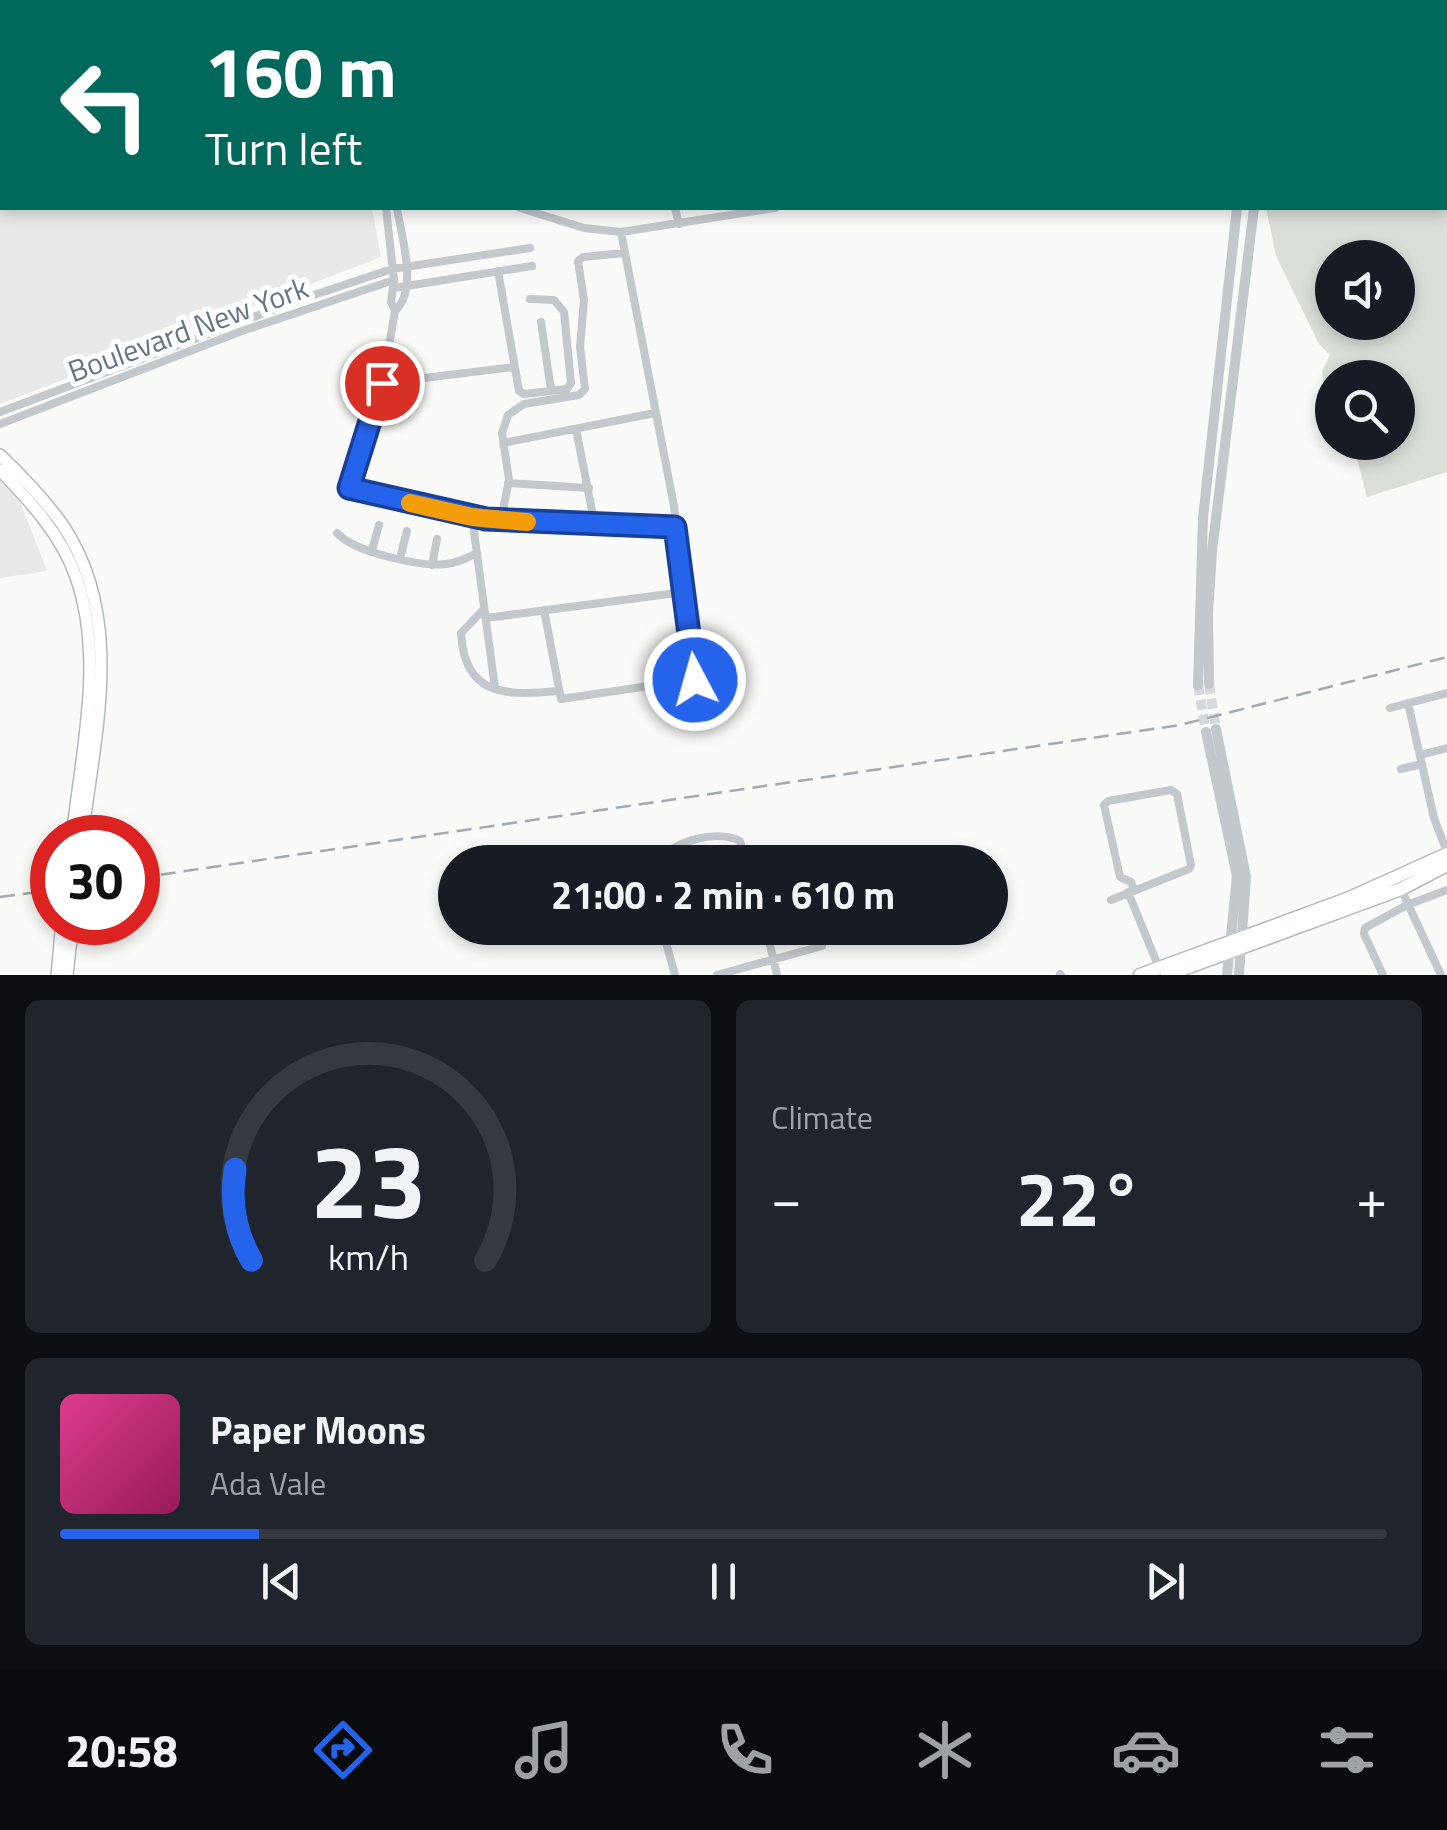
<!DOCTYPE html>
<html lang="en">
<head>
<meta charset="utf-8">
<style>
	body { margin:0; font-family:"Titillium Web",sans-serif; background:#20242c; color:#f1f3f6; height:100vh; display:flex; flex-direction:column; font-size:38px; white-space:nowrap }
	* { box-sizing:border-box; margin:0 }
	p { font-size:32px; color:#9ea1a6 }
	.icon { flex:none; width:55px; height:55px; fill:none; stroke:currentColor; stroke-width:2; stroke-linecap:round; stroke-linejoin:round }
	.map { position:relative; height:975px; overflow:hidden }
	.details { display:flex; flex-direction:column; gap:25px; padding:25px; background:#0d0f14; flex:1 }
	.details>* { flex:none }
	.banner { position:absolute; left:0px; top:0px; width:1448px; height:210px; box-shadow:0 5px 15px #0003; background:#00695c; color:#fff; overflow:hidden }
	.buttons { position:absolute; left:1315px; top:240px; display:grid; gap:20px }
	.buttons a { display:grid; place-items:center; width:100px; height:100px; border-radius:50%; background:#171b24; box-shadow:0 5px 15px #0003; font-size:50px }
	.speed { position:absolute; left:30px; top:815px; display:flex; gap:20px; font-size:50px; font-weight:700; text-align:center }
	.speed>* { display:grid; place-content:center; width:130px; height:130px; border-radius:50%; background:#171b24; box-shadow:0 5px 15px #0003; line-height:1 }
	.speed .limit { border:15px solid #d22; background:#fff; color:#111 }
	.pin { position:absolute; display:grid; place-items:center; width:85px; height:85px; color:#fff; margin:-42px; border:5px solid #fff; border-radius:50%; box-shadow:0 2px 10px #0007 }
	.me { position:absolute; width:110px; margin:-55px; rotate:354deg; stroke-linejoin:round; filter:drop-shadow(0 0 8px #0008) }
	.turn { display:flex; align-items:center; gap:35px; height:210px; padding:0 40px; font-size:45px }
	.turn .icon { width:130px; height:130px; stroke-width:2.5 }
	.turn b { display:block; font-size:70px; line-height:85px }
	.big { font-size:75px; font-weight:700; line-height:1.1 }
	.details .widget { flex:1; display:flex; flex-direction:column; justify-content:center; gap:15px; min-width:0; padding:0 35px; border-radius:15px; background:#20242c }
	.details .dial { align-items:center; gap:0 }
	.dial svg { height:260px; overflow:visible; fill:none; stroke:#363941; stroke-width:7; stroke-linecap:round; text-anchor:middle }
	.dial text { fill:#f1f3f6; stroke:none }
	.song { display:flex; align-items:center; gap:30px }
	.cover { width:120px; height:120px; border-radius:15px; background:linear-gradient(135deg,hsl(330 70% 55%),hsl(330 70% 35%)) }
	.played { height:10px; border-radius:5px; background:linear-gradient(90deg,#2563eb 15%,#363941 15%) }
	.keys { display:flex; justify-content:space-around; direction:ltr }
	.heat { display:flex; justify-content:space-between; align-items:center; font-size:55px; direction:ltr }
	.details .tiles { flex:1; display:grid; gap:25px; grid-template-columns:1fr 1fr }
	.widget:last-child { grid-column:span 2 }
	.trip { position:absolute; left:438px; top:845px; width:570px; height:100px; border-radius:50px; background:#171b24; box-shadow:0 5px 15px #0003; font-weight:700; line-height:100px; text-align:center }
	.tab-bar { display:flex; height:160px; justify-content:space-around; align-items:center; background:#090b0e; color:#9ea1a6 }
	.tab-bar .icon { width:70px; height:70px }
	.tab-bar .active { color:#2563eb }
	.tab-bar b { font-size:45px; color:#f1f3f6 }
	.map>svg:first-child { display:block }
	.built { fill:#e8e9e9 }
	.green { fill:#dadfd7; fill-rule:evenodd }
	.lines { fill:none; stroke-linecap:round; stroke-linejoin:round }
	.tertiary-tunnel { stroke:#d5d9db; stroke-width:10; stroke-dasharray:10 5; stroke-linecap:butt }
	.secondary-casing { stroke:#b3babf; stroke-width:14 }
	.primary-casing { stroke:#b5babe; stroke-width:15 }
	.minor { stroke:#c3c8cc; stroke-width:8 }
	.tertiary { stroke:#c3c8cc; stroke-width:10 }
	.secondary { stroke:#fff; stroke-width:11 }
	.primary { stroke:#fff; stroke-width:12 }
	.rail { stroke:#a2aab0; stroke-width:2.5; stroke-dasharray:15 8; stroke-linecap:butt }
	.route-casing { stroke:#184099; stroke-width:25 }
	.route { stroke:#2563eb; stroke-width:18 }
	.slow { stroke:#f59e0b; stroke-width:18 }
	.labels { text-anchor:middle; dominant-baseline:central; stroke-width:10; stroke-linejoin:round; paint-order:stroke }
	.street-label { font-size:30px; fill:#657683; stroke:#fff }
</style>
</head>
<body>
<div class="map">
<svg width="1447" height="975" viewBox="0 0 1447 975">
	<rect width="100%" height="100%" fill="#fafaf8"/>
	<!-- built -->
	<path class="built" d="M0 0H311L2 2V208H372L381 257 0 404Z
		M0 450 47 571 0 578Z"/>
	<!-- green -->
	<path class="green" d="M1447 125V472L1367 497 1353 443 1398 442V378H1332V435L1322 372 1330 355 1319 344 1276 256 1266 208H1445ZM1332 258H1398V322H1332Z"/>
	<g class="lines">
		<!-- tertiary-tunnel -->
		<path class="tertiary-tunnel" d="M1209 684 1216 729
			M1198 685 1206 732"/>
		<!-- secondary casing -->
		<g class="secondary-casing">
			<path id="secondary" d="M0 455C22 476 44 499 62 524 126 618 95 732 82 838
				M0 470C30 501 62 536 76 577 105 659 81 753 72 838
				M57 975 62 922
				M67 975 73 922"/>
		</g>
		<!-- primary casing -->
		<g class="primary-casing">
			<path id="primary" d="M1140 975 1347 899 1447 854
				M1167 975 1401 889 1447 865"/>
		</g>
		<!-- minor -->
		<path class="minor" d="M361 0 362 2
			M775 0V2
			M999 0V2
			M1070 0V2
			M1146 0 1147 2
			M1187 0 1188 2
			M1414 0 1415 2
			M718 2 727 0
			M822 2 824 0
			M1336 2 1345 0
			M1445 23 1447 22
			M1445 75 1447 74
			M386 208 394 280 391 302 395 311 381 392 349 488 486 519 675 527
			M520 208 584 228 621 232 775 208
			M675 208 679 224
			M498 271 519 391 524 394 567 389 571 383 564 312 554 300 530 299
			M394 288 532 266
			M395 311C419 289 401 236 397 208
			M541 322 551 390
			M383 383 514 367
			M0 412 299 300 392 269 530 248
			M0 424 242 331 394 280
			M576 429 595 526
			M503 443 655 413
			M508 483 589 488
			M472 517 495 688
			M501 520 509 480 502 433 508 415 524 404 579 395 585 389 580 347 584 300 578 261 583 257 624 253
			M337 533C354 552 420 567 446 564 457 563 467 558 477 553
			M372 550 379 525
			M400 558 407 531
			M432 565 437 539
			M484 609 461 633C464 696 506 696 558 691
			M544 610 561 699 696 679 674 506 621 232
			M486 618 684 592
			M1408 703 1434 818 1447 852
			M1390 708 1447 693
			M1420 755 1447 748
			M1401 769 1422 764
			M658 862C672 841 717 829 740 841L745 862
			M1401 889 1441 975
			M1128 892 1159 968
			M1111 900 1189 869 1191 865 1177 794 1171 790 1108 801 1104 805 1120 877 1131 882 1134 890
			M662 928 675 975
			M766 928 777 975
			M1060 974 1061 975
			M717 975 822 946
			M1383 975 1364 934 1365 928 1407 905 1447 890"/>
		<!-- tertiary -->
		<path class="tertiary" d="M136 2 147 0
			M194 2 206 0
			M1259 2V0
			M1281 2V0
			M0 57 2 55
			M0 70 2 68
			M1209 684 1208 614 1212 551 1254 208
			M1198 685 1203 518 1237 208
			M1216 729 1246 877 1239 975
			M1206 732 1237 876 1227 975"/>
		<!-- secondary -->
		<use href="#secondary" class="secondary"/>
		<!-- primary -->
		<use href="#primary" class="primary"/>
		<!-- rail -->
		<path class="rail" d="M138 878 1180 725 1447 657
			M0 897 52 890"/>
	</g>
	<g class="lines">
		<!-- route casing -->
		<g class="route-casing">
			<path id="route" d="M382 383 349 488 486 519 675 527 695 680"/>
		</g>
		<!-- route -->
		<use href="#route" class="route"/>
		<!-- slow -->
		<path class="slow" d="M410 503 472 517 527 522"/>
	</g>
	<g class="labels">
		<!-- street labels -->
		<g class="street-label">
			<text transform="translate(188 329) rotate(-20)">Boulevard New York</text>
		</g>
	</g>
</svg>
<div class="buttons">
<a><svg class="icon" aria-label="sound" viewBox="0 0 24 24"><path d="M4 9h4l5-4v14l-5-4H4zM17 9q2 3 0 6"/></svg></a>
<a><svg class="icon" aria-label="search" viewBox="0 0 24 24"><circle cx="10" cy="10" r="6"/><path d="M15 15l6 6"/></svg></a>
</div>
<div class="speed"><div class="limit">30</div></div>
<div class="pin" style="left:382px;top:383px;background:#d93025"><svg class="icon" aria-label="arrive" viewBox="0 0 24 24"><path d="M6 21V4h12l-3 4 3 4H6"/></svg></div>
<svg class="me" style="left:695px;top:680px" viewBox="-20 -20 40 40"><circle r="17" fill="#2563eb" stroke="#fff" stroke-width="3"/><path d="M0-11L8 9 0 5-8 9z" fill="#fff"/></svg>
<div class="trip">21:00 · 2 min · 610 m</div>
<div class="banner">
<div class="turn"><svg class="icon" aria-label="left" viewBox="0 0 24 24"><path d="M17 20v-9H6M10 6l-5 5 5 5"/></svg><div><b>160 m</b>Turn left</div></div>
</div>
</div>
<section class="details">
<div class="tiles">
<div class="widget dial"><svg viewBox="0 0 100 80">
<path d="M14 69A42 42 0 1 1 86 69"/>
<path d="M14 69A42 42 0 0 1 9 41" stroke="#2563eb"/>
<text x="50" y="56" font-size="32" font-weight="700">23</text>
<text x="50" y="72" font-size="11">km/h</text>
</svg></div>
<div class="widget"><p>Climate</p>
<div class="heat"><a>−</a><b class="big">22°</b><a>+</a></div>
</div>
<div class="widget">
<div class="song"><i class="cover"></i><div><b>Paper Moons</b><p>Ada Vale</p></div></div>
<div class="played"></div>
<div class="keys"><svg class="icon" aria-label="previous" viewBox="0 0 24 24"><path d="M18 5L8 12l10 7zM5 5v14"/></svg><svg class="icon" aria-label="pause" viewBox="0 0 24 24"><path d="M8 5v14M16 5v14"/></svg><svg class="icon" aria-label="next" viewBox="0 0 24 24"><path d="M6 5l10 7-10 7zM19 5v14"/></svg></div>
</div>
</div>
</section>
<nav class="tab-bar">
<b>20:58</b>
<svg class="icon active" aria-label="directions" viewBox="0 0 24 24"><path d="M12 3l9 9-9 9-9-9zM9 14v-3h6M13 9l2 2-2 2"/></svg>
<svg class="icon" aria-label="music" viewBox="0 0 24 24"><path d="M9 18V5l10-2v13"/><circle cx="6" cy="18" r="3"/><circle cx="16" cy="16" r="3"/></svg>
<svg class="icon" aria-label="phone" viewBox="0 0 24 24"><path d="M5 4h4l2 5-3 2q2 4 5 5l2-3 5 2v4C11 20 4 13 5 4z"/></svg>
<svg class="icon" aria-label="climate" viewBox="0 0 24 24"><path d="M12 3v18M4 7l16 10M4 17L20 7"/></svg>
<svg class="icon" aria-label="car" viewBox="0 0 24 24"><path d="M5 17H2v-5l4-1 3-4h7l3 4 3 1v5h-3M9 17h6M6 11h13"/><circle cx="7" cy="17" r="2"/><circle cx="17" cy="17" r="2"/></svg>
<svg class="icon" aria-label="filters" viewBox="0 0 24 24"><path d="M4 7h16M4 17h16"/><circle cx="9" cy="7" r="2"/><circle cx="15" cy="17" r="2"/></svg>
</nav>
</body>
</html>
